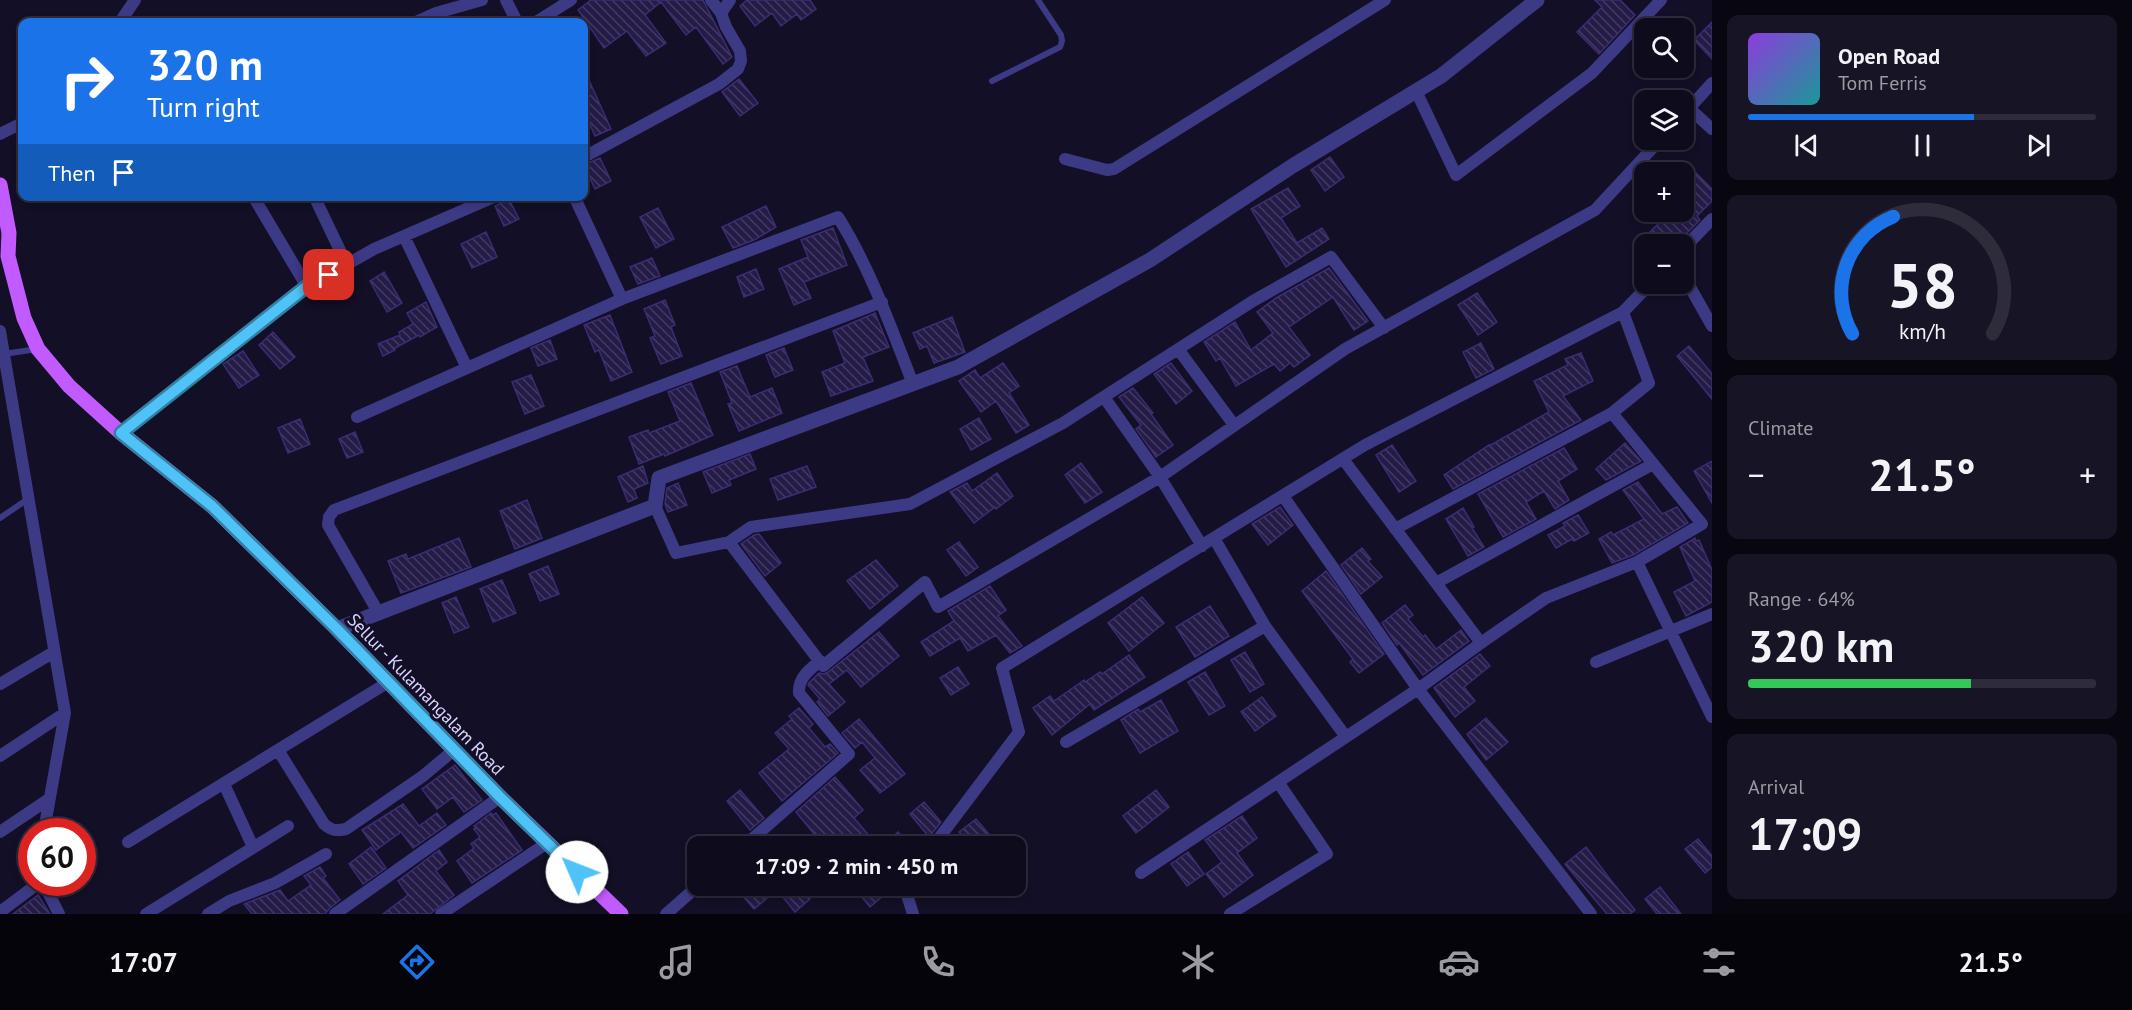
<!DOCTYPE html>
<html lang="en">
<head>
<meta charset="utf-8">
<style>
	body { margin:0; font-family:"PT Sans",sans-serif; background:#171425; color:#f1f3f6; height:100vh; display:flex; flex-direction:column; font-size:22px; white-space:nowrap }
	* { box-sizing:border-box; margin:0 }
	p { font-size:20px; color:#9b9ba3 }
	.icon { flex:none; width:33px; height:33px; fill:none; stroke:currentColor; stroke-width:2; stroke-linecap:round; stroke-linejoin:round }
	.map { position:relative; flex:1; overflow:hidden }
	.details { display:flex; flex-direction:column; gap:15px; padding:15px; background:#08060f; width:420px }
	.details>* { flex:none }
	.banner { position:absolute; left:18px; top:18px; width:570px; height:183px; border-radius:12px; box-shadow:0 3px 9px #0003,0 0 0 2px #2e2b3b; background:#1a73e8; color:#fff; overflow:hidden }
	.tools { position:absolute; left:1634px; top:18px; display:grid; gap:12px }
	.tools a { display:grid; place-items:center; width:60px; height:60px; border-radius:12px; background:#0e0b1c; box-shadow:0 3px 9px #0003,0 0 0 2px #2e2b3b; font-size:30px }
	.speed { position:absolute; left:18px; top:818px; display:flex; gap:12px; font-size:30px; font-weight:700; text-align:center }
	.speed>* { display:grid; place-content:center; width:78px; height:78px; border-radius:50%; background:#0e0b1c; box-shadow:0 3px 9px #0003,0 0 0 2px #2e2b3b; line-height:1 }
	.speed .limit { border:9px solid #d22; background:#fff; color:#111 }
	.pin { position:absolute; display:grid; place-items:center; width:51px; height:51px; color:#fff; margin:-26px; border-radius:12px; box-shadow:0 3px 9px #0006 }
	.me { position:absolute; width:66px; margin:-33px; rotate:314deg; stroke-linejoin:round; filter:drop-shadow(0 0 4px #0008) }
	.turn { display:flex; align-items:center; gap:21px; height:126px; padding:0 30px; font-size:27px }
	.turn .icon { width:78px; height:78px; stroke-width:2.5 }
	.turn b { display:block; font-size:42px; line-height:51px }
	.then { display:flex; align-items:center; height:57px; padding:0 30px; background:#0003; gap:12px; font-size:22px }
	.big { font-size:45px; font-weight:600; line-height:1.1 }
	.details .card { flex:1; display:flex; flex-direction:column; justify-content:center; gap:9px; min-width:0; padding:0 21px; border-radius:12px; background:#171425 }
	.details .dial { align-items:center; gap:0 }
	.dial svg { height:156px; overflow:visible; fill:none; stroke:#2e2b3b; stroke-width:7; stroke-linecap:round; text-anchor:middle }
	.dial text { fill:#f1f3f6; stroke:none }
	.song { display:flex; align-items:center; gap:18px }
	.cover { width:72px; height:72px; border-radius:9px; background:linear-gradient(135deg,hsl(270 70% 55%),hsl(180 70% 35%)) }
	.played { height:6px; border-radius:3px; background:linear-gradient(90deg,#1a73e8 65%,#2e2b3b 65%) }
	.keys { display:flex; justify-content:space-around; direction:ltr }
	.heat { display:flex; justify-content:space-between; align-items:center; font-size:33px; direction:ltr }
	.charge { height:9px; border-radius:4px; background:linear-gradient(90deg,#34c759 64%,#2e2b3b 0) }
	.trip { position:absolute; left:687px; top:836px; width:339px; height:60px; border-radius:12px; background:#0e0b1c; box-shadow:0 3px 9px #0003,0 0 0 2px #2e2b3b; font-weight:600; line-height:60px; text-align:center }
	.dock { display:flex; height:96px; justify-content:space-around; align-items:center; background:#06040b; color:#9b9ba3 }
	.dock .icon { width:42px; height:42px }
	.dock .on { color:#1a73e8 }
	.dock b { font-size:27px; color:#f1f3f6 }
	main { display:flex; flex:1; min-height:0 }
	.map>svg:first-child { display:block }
	.building { fill:url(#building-back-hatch); stroke:#3b2d73; stroke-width:1.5 }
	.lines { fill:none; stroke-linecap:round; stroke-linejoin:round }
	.service { stroke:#3d3a85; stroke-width:6 }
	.minor { stroke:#3d3a85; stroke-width:12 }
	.tertiary { stroke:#3d3a85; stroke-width:15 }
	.primary { stroke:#c25bff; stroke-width:15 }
	.route-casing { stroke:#337fa1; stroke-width:15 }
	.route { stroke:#4fc3f7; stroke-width:10 }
	.labels { text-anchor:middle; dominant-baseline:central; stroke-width:6; stroke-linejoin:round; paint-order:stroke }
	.street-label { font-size:18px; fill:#d9d4ff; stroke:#130f26 }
</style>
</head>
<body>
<main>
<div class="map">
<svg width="1712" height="914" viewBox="0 0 1712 914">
	<defs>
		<pattern id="building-back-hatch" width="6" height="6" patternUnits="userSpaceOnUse" patternTransform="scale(1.5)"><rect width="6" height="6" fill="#241b47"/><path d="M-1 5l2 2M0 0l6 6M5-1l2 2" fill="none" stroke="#433b63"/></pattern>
	</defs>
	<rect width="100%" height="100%" fill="#130f26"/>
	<!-- building -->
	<path class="building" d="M591 0H703L732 57 723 64 696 27 686 35 661 2 645 15 666 43 646 56 627 31 604 48 578 10Z
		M747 0H810L816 9 801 20 797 14 781 26 772 13 755 26 740 6Z
		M1595 0H1620L1635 15 1599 54 1577 32 1602 7Z
		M1712 22V59L1694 40Z
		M584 69 611 129 595 136 584 111Z
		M739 79 758 103 740 116 722 92Z
		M1330 157 1344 177 1325 191 1311 170Z
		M600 158 611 181 595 189 584 165Z
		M1692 169 1712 189V201L1697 216 1700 220 1676 244H1661L1649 233 1670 212H1683V177Z
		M1288 188 1300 206 1281 218 1297 243 1322 228 1329 239 1286 267 1251 209Z
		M509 199 519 219 504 226 495 206Z
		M766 206 776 227 754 240 733 248 722 227Z
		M658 208 674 239 656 248 640 217Z
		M833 228 847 265 804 282 811 298 794 305 779 269 808 257 801 240Z
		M486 232 497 257 472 268 461 244Z
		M652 258 660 276 638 284 630 267Z
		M1329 268 1368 321 1354 330 1333 297 1289 327 1310 355 1294 367 1290 363 1280 371 1274 364 1236 386 1220 358 1216 361 1204 342 1235 322 1251 350 1273 333 1257 312 1276 298Z
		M756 269 764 289 744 297 737 277Z
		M384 272 402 303 387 312 370 281Z
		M1477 293 1497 322 1478 335 1458 305Z
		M665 300 675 325 671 327 682 356 661 364 650 338 655 336 644 309Z
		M426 302 437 327 420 337 419 335 395 348V350L383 356 378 344 400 335 399 332 413 324 407 313Z
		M875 313 889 347 863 357 873 381 831 396 822 372 845 363 833 331Z
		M610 315 632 372 611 381 599 350 595 352 584 325Z
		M952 317 965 352 934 363 927 346 920 349 913 333Z
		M273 332 295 357 280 369 259 345Z
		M550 340 557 359 538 366 531 348Z
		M1481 343 1494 369 1476 378 1463 352Z
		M1689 346 1712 374V399L1677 356Z
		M784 348 793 370 775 377 766 355Z
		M243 351 259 375 239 388 223 364Z
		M1581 353 1593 381 1563 396 1581 420 1453 489 1444 475 1489 445V446L1549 412 1534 381 1568 365 1565 359Z
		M1003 363 1019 386 1009 393 1029 425 1016 433 996 401 981 412 959 381 975 370 980 378Z
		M1171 363 1192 391 1176 404 1154 374Z
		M737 366 750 397 772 388 782 413 739 431 728 404 732 403 720 372Z
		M531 375 544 406 525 414 512 382Z
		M691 383 713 435 665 456 664 454 639 464 629 437 648 430 649 433 680 421 668 392Z
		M1133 388 1153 413 1151 414 1173 445 1156 457 1136 429 1141 425 1119 397Z
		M979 418 991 439 971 450 960 429Z
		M300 419 310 444 288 453 278 428Z
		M355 432 363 452 347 458 339 439Z
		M1625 443 1641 461 1606 480 1596 469Z
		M1392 445 1416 481 1399 492 1376 455Z
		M1564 448 1577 469 1558 481 1569 500 1555 509 1544 491 1526 502 1536 519 1503 537 1478 494Z
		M750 454 756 469 729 480 731 485 712 493 703 472Z
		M1712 461V503L1694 471Z
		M1081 463 1102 492 1085 503 1065 475Z
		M643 466 648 483 634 489 637 498 628 502 618 477Z
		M807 466 816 487 778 500 770 479Z
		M997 473 1013 496 996 509 995 507 974 523 950 492 967 483 972 491Z
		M1638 482 1662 514 1677 507 1688 523 1633 555 1612 563 1599 539 1611 532 1613 535 1644 519 1623 490Z
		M678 483 687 505 668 512 665 504 667 488Z
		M527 500 542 538 515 549 500 511Z
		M1280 507 1293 525 1268 545 1252 524Z
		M1463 508 1474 527 1472 528 1484 547 1468 556 1446 519Z
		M1578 515 1589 533 1574 541 1572 539 1556 548 1548 535 1565 526 1563 523Z
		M759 534 781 563 765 576 741 544 754 535Z
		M459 538 471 567 401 593 388 561 406 554 408 559Z
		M1695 538 1696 541 1699 540 1712 570V602L1686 616 1674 592 1695 581 1680 547Z
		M959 542 978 567 966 576 947 550Z
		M1362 548 1371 559 1368 561 1382 577 1361 594 1341 565Z
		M876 560 898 586 870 609 847 581Z
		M548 566 559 594 540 601 529 574Z
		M1326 571 1384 654 1359 673 1350 662 1353 659 1302 591Z
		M502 580 516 613 493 622 480 589Z
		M990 586 1006 610 998 616 1022 646 1010 653 996 635 968 651 960 638 930 656 921 642 954 621 948 611Z
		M456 597 469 627 454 633 442 603Z
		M1142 597 1164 623 1129 651 1108 623Z
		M1405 605 1413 615 1408 619 1423 637 1425 635 1436 649 1461 630 1469 641 1423 675 1399 643 1397 645 1382 623Z
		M1210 606 1229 636 1195 657 1176 627Z
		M879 632 899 656 861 687 847 670 829 684 845 702 828 716 817 702 820 699 808 685 809 683 819 673 824 674 828 672Z
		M1245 652 1264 684 1250 692 1231 660Z
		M1480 654 1490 666 1464 687 1475 701 1455 717 1434 688Z
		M1129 655 1145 677 1094 710 1090 704 1052 735 1033 708 1050 696 1054 701 1084 680 1085 682 1100 672 1102 674Z
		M958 667 969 684 951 695 940 678Z
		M1205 672 1225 706 1209 715 1188 682Z
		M1262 697 1276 716 1255 731 1241 712Z
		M1161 700 1178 731 1140 753 1121 720 1138 709 1140 712Z
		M799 708 813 724 809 728 825 747 830 744 838 753 782 801 759 773 789 749 775 733 792 719 789 716Z
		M1486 718 1508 742 1486 760 1467 734Z
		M859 719 905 774 880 793 860 770 875 758 862 742 855 748 842 733Z
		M455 765 482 800 464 812 453 797 437 809 422 789Z
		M835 777 863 810 854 818 871 838 861 846H824L796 812Z
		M740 790 764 818 750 830 727 801Z
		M1156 790 1169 807 1136 833 1123 816Z
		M924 802 941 822 929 837 910 814Z
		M403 804 419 826 437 813 446 825 413 848 401 832 376 850 362 830Z
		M491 813 493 815 496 813 522 850 472 883 457 861 474 848 471 844 480 837 474 829 476 828 474 826Z
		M1242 816 1257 838 1237 853 1253 875 1224 897 1206 874 1222 862 1205 840Z
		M976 819 999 846H971L959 832Z
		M898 832 909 846H882Z
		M1698 839 1712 856V867L1705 873 1685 849Z
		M371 847 386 868 363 884 349 864Z
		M1586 847 1609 878 1635 910 1630 914H1607L1565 864Z
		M439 850 447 862 436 871 454 895 430 914H383L408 895 398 881Z
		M1188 852 1204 874 1187 886 1171 864Z
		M320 867 326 876 323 878 340 900 330 908 325 914H252L244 904 280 890 288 901 311 885 304 876Z
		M733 885H798L810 899 795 912 777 890 754 909Z
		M852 885H896L870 907Z
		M1660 887 1681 914H1657L1645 899Z
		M38 895 50 914H13Z"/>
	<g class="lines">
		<!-- service -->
		<path class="service" d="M992 81 1060 47 1062 41 1061 35 1038 0
			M4 354 37 349
			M0 518 28 499"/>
		<!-- minor -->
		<path class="minor" d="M506 0 517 22
			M711 0 721 13
			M120 22 135 0
			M416 22 436 13 482 0
			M536 22 571 0
			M1416 91 1456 175 1592 73 1661 0
			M1689 108 1712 129
			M1683 115 1712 83
			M0 134 22 123
			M584 157 719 84 738 69 741 61 740 51 726 27 721 13 730 0
			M1065 159 1107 170 1114 169 1385 0
			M253 196 307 287
			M314 196 346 263
			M574 196 622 299
			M404 236 467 368
			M1683 249 1712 219
			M1683 279 1690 287 1712 326
			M0 331 65 713 44 831
			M1178 349 1234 425
			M1104 397 1160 477 1202 546
			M1612 413 1702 524 1637 562 1712 717
			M357 417 622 299 838 217C870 268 891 327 913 384
			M121 433 307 287 374 249 496 196
			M1343 459 1481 643
			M655 506 676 553 729 542 823 666 925 582 938 607 1160 477 1345 349 1595 210 1660 140
			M1395 529 1612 413 1649 383 1623 312 1650 284
			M1214 538 1265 626
			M729 542 751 527 910 504 1063 423 1253 301 1331 257 1384 328
			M1436 583 1653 464
			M378 612 328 525 329 517 334 510 882 302
			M1596 662 1712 614
			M0 684 54 652
			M1066 742 1265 626 1346 737 1418 689 1283 496
			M278 750 324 824C332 831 336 831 346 829L423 776 454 750
			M0 756 65 713
			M224 784 253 847
			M0 832 49 799
			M128 842 387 683
			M744 846 849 754 799 693C798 678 809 670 820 661
			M933 846 1019 732 1002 668 1365 445 1623 312
			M1141 873 1346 737
			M43 882 59 914
			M904 885 913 914
			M0 912 40 882
			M146 914 288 826
			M208 914 229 901 275 883 326 854
			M335 914 500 797
			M441 914 547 843
			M666 914 699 885
			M1230 914 1327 854 1278 782
			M1591 914 1418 689 1488 638 1546 598 1637 562"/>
		<!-- tertiary -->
		<path class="tertiary" d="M337 629 655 506 659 478 958 367 1150 260 1294 165 1441 76 1537 0"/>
		<!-- primary -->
		<path class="primary" d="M0 185 9 233 8 256 24 318 38 349 69 386 121 433 212 506 337 629 500 797 621 914"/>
	</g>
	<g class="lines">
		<!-- route casing -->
		<g class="route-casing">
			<path id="route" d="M329 275 307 286 121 433 212 506 337 629 500 797 577 872"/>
		</g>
		<!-- route -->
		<use href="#route" class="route"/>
	</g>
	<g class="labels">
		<!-- street labels -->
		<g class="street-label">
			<text transform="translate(426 694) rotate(46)">Sellur - Kulamangalam Road</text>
		</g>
	</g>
</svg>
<div class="tools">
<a><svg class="icon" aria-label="search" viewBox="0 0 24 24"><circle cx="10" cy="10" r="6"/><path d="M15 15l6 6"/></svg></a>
<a><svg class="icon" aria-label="layers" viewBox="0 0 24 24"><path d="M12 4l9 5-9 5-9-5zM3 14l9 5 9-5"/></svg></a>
<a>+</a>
<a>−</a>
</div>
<div class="speed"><div class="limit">60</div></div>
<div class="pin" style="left:329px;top:275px;background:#d93025"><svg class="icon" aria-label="arrive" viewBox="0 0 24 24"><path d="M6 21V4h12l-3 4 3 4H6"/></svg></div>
<svg class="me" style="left:577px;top:872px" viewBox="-20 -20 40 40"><circle r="19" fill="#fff"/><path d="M0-13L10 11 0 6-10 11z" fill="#4fc3f7"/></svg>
<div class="trip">17:09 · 2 min · 450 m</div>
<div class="banner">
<div class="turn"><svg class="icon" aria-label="right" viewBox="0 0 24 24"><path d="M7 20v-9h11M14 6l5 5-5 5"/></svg><div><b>320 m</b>Turn right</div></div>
<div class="then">Then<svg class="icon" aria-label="arrive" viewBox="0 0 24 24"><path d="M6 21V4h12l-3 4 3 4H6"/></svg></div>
</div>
</div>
<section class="details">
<div class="card">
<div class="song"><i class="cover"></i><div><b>Open Road</b><p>Tom Ferris</p></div></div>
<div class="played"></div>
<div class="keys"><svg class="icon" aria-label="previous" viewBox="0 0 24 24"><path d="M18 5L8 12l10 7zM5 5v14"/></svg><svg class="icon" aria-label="pause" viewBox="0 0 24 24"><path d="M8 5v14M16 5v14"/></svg><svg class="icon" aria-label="next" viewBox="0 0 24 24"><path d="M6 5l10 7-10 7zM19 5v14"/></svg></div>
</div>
<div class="card dial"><svg viewBox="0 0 100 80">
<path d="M14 69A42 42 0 1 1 86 69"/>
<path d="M14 69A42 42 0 0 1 35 9" stroke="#1a73e8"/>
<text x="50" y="56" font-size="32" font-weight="700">58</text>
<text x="50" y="72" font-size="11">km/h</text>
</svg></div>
<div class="card"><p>Climate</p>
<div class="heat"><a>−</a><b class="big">21.5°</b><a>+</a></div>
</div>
<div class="card"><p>Range · 64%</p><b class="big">320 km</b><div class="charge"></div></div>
<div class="card"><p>Arrival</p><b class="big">17:09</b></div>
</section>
</main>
<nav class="dock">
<b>17:07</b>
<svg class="icon on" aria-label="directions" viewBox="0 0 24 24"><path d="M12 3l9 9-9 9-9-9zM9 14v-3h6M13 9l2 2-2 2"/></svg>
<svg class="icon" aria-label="music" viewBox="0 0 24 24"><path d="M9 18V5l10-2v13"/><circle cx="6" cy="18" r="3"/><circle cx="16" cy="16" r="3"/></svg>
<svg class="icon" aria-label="phone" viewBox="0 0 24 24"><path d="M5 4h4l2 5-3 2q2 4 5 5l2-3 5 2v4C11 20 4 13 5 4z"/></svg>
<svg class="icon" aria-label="climate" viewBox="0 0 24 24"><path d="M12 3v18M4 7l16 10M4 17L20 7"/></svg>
<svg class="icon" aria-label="car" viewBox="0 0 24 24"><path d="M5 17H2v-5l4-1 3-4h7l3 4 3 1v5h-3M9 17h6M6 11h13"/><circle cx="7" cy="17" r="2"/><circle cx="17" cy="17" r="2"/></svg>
<svg class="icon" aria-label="filters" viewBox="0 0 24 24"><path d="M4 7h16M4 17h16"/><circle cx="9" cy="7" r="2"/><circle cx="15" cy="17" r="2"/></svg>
<b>21.5°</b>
</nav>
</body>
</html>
